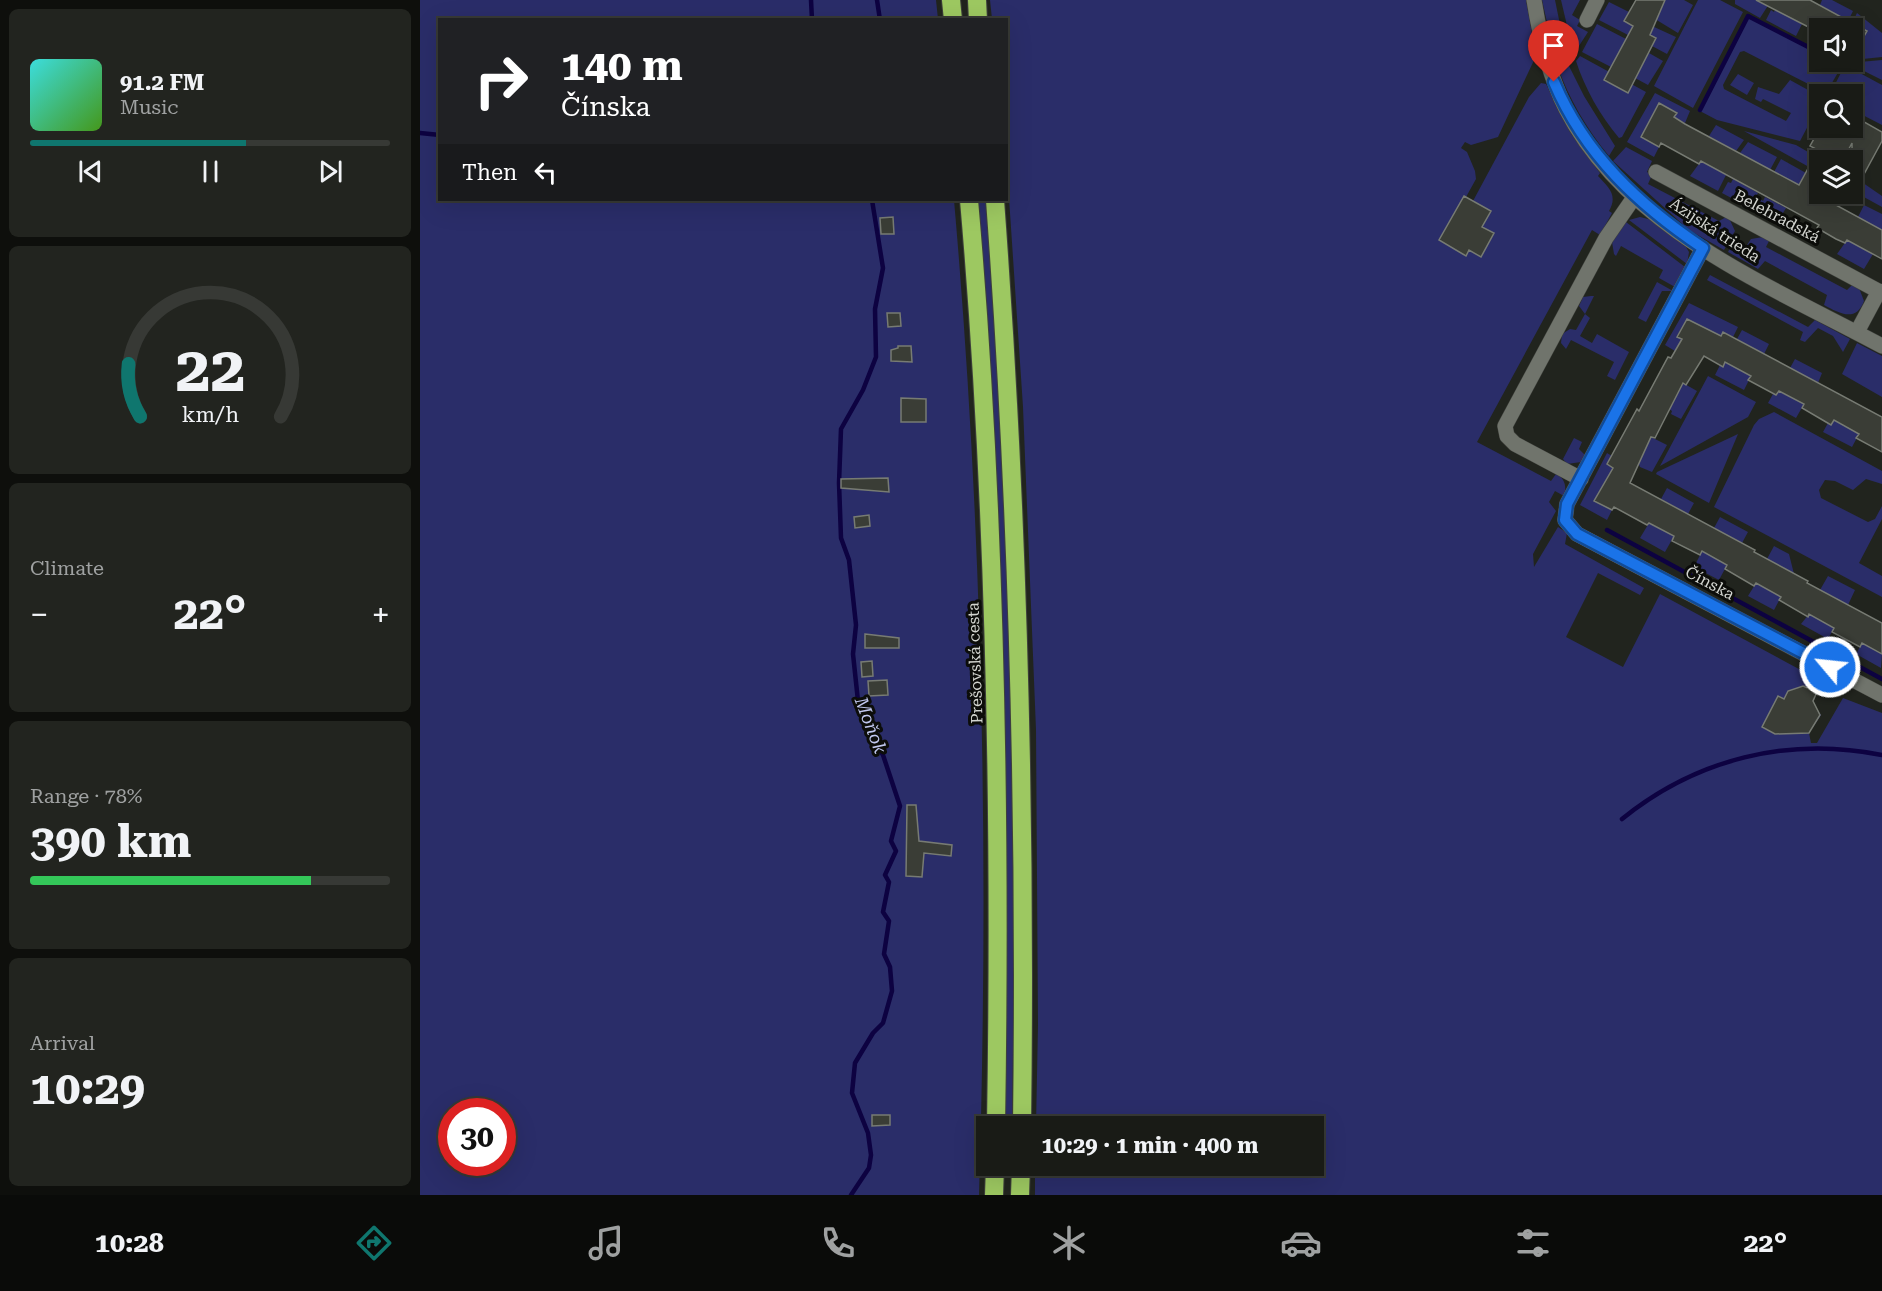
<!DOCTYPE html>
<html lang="en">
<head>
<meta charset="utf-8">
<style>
	body { margin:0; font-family:"Roboto Serif",serif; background:#22241f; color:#f1f3f6; height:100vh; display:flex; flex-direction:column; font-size:22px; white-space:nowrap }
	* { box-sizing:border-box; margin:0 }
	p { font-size:20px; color:#9fa1a1 }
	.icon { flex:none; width:33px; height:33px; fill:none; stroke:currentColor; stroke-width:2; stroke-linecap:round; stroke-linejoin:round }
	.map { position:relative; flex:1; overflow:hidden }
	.drawer { display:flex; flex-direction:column; gap:9px; padding:9px; background:#0e0f0c; width:420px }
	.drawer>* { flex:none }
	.guide { position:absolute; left:18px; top:18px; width:570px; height:183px; border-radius:0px; box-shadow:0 6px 24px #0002,0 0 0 2px #373935; background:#202124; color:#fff; overflow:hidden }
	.fabs { position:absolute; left:1389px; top:18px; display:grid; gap:12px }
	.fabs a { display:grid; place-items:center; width:54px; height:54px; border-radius:0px; background:#191b16; box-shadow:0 6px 24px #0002,0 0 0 2px #373935; font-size:30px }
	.speed { position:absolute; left:18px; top:1098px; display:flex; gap:12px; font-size:30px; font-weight:700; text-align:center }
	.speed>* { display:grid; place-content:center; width:78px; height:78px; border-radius:50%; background:#191b16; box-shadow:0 6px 24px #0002,0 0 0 2px #373935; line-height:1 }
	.speed .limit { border:9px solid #d22; background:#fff; color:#111 }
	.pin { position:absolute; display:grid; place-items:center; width:51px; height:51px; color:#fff; margin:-62px -26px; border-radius:50% 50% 50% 0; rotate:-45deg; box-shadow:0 0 6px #0007 }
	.pin .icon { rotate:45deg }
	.me { position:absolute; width:66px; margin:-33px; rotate:298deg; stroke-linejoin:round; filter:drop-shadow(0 0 4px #0008) }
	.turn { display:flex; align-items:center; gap:21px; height:126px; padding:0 24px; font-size:27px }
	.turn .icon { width:78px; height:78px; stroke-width:2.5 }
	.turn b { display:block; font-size:42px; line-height:51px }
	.then { display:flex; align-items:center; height:57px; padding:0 24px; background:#0003; gap:12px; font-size:22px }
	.big { font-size:45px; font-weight:700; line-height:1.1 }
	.drawer .card { flex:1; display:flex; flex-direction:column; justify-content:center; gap:9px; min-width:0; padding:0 21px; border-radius:9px; background:#22241f }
	.drawer .dial { align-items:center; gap:0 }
	.dial svg { height:156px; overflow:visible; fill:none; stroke:#373935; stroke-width:7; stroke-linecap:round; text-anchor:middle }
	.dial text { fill:#f1f3f6; stroke:none }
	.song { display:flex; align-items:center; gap:18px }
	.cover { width:72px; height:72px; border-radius:9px; background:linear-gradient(135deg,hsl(180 70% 55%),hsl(100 70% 35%)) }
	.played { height:6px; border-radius:3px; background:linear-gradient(90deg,#0f766e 60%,#373935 60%) }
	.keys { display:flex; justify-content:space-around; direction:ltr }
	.heat { display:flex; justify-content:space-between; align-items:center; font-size:33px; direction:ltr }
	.charge { height:9px; border-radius:4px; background:linear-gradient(90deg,#34c759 78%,#373935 0) }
	.trip { position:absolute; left:556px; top:1116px; width:348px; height:60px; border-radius:0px; background:#191b16; box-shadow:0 6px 24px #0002,0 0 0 2px #373935; font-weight:700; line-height:60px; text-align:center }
	.dock { display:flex; height:96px; justify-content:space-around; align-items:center; background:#0a0b09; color:#9fa1a1 }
	.dock .icon { width:42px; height:42px }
	.dock .selected { color:#0f766e }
	.dock b { font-size:27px; color:#f1f3f6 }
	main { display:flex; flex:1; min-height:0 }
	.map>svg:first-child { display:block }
	.green { fill:#2a2d69; fill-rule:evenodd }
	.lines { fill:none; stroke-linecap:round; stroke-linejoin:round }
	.stream { stroke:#0d0241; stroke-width:4.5 }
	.building { fill:#3a3d36; stroke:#777b73; stroke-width:1.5 }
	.minor-casing { stroke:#3f413c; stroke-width:16 }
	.highway-casing { stroke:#3f413c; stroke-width:20 }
	.minor { stroke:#70746c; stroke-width:15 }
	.highway { stroke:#9dc861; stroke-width:18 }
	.route-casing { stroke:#114b97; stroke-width:15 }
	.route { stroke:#1a73e8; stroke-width:10 }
	.labels { text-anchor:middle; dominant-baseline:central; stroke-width:6; stroke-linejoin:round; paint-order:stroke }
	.street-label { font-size:16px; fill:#d3d5d0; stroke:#0c0d0a }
	.water-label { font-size:18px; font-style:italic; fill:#c1c8f0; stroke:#0c0d0a }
</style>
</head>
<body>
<main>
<section class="drawer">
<div class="card">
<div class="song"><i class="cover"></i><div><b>91.2 FM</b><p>Music</p></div></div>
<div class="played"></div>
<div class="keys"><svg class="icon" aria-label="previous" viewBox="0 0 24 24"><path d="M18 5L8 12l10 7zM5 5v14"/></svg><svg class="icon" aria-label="pause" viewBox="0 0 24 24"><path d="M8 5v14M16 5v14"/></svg><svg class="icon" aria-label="next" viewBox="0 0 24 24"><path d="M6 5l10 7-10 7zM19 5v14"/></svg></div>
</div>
<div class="card dial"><svg viewBox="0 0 100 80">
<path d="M14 69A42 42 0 1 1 86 69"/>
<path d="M14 69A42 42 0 0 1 8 42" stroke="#0f766e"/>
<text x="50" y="56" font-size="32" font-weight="700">22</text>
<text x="50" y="72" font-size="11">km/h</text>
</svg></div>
<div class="card"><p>Climate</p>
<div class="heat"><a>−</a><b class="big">22°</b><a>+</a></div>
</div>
<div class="card"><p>Range · 78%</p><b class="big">390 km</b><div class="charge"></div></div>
<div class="card"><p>Arrival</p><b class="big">10:29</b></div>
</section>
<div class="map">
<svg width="1462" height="1195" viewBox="0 0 1462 1195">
	<rect width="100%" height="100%" fill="#21241e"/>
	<!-- green -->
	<path class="green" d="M0 0H516L518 19 20 20V200H534C563 530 569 863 559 1195H0ZM32 1112H82V1162H32Z
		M570 0H1106L1116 56 1078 137 1051 145 1045 142 1041 148 1047 152 1055 171 1056 179 1046 197V255L1049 250 1061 256 1074 233 1062 227 1071 211 1053 201 1109 97 1121 83 1126 84 1150 132 1180 173 1178 176C1189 188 1198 195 1189 211L1192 213 1180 235 1172 230 1057 442 1131 481 1136 474C1145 478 1147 487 1144 496L1135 491 1129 502 1136 511 1113 554 1114 567 1138 527 1147 533 1145 544 1224 588 1220 595 1178 573 1146 637 1203 667 1240 594 1403 682 1391 703 1401 715 1389 733 1391 743H1397L1423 698 1462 713V1195H615V1166H894V1126H616L618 1025 616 730 603 407 587 168 586 20 572 19Z
		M1122 0H1135L1145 49 1138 57 1135 58Z
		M1141 0H1160L1152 15 1160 20 1157 26 1168 32 1157 49 1152 47Z
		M1245 0H1264L1273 5 1258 33 1235 19Z
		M1278 0H1300L1323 12 1273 108 1234 86Z
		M1315 0H1342L1349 4 1340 18 1315 4Z
		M1402 0H1412L1433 11 1428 21 1400 5Z
		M1189 2 1209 12 1204 21 1213 26 1208 35 1179 20Z
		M1356 8 1382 24 1376 36 1346 20 1351 10 1354 12Z
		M1437 13 1462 33V57L1433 60V50L1436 52 1447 31 1432 23Z
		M1328 15 1399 52 1400 62 1423 64 1406 93 1324 51 1320 52 1303 85 1304 89 1366 121 1371 113 1343 99 1341 102 1335 99 1338 87 1359 94 1370 80 1399 96V105L1380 141 1297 120 1278 110Z
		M1177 24 1206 39 1191 67 1162 52Z
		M1232 26 1256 37 1247 54 1232 46 1236 38 1227 34Z
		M1229 53 1243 61 1228 85 1215 78Z
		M1160 56 1226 92 1202 137 1199 138C1180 115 1165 89 1156 61Z
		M1462 60V80L1428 63Z
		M1147 62 1164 96 1195 146 1189 156C1166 128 1149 99 1137 65Z
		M1425 65 1462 85V125L1433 110 1432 94H1410Z
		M1318 74 1334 83 1327 95 1310 85Z
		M1235 93 1270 111 1265 123 1254 117 1256 112 1239 103 1221 137 1239 147 1234 157 1207 142Z
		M1296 125 1324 140 1316 151 1289 136Z
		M1324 131 1376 145 1395 156 1389 167Z
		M1328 142 1357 157 1350 170 1320 153Z
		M1206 147 1232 161 1227 172 1232 175 1228 184 1299 221 1308 216 1315 231 1304 250 1269 230 1193 161Z
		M1361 159 1386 173 1379 185 1354 172Z
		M1281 161 1306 175 1298 191 1270 176Z
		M1433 176 1462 196V207L1433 191Z
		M1313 179 1338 193 1330 208 1302 193 1308 182 1311 183Z
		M1345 197 1366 208 1357 223 1334 210 1340 199 1343 201Z
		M558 200H566C593 508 597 817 592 1126H585C589 817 581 509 558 200Z
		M1444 205 1462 214V230L1438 217Z
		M1220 217 1232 220 1266 247 1269 252 1267 264 1209 220Z
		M1206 222 1265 267 1255 287 1239 278 1243 270 1201 246 1196 256 1194 254 1192 242Z
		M1343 237 1350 239 1346 247 1427 290 1433 284 1439 288 1444 301C1436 323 1419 313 1404 305L1407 295 1345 261 1338 269 1308 252 1310 248 1321 254 1331 239Z
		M1427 240 1453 254 1444 269 1417 254Z
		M1290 275 1388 327 1395 320 1430 339 1423 352 1413 336 1398 328 1385 342 1380 340 1383 332 1287 280Z
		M1237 282 1253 291H1242L1226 322 1218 318Z
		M1171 296H1174L1165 314 1170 318 1160 336 1172 343 1177 334 1209 352 1195 380 1187 376 1194 362 1151 340 1146 349 1141 343 1142 334 1150 329 1156 330 1165 314 1159 306 1163 297Z
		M1269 303 1318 327 1313 337 1303 332 1301 336 1267 319 1257 336 1263 339 1255 351 1245 345Z
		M1322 330 1349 344 1344 354 1317 339Z
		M1437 343 1462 356V397L1422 374Z
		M1375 359 1402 373 1398 383 1370 368Z
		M1305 362 1331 376 1324 390 1295 375 1300 365 1303 367Z
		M1288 376 1336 402 1328 417 1240 466Z
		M1263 383 1277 391 1261 419 1251 414 1252 411 1249 409Z
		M1359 391 1384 404 1376 418 1348 403 1353 394 1356 395Z
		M1354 412 1462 471V484L1446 479 1433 490 1415 481 1405 480 1399 490 1401 498 1448 522 1455 519 1462 506V519L1439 563 1462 576V597L1294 507 1334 425 1339 419Z
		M1414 420 1439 434 1432 447 1403 432 1408 423Z
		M1318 434 1289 503 1236 474 1237 472Z
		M1231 437 1247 445 1232 472 1220 467 1218 462Z
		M1154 438 1162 442 1159 449 1166 456 1161 462 1147 464 1143 459Z
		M1187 453 1192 456 1187 464 1193 468 1174 501 1192 510 1187 520 1160 505Z
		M1247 488 1274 503 1268 514 1241 499Z
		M1300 517 1328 532 1322 543 1294 528Z
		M1229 523 1254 536 1245 552 1220 538Z
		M1354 546 1369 554 1374 574 1347 559Z
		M1282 551 1307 565 1299 580 1274 567Z
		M1408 576 1435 590 1428 605 1400 590Z
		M1336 583 1361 597 1354 610 1328 596Z
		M1389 614 1414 628 1408 639 1381 624Z
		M1442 643 1462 654 1461 668 1436 654Z"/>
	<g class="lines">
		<!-- stream -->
		<path class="stream" d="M391 0 392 20
			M457 0 460 20
			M1416 62 1421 64
			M1280 110 1328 16 1400 53
			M0 133 20 135
			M1187 530 1462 679
			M1202 819C1276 759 1368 736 1462 755
			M431 1195 449 1168 451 1155 448 1133 432 1093 435 1063 453 1033 463 1023 472 991 470 967 464 954 469 921 463 912 469 882 465 875 476 851 471 841 480 806 463 755 452 737 448 711 438 701 433 654 436 625 429 560 421 538 419 483 421 429 443 390 456 357 455 309 463 268 452 200"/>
	</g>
	<!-- building -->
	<path class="building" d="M1216 0H1245L1230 35 1236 38 1208 93 1184 80 1213 26 1204 21Z
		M1336 0H1390L1447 31 1432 57V28H1400V33Z
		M1239 103 1257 113 1254 117 1265 124 1379 185 1398 150 1390 146 1400 128H1432V115L1462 132V141L1443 176 1432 170V143L1423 160H1400V194H1406L1403 198 1462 230V259L1427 240 1425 243 1416 239 1397 228 1399 225 1281 161 1279 164 1241 143 1239 147 1221 137Z
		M1044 196 1071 211 1062 227 1074 233 1061 257 1049 250 1046 256 1019 240Z
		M473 217 474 234H461L460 218Z
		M467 313H480L481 326 468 327Z
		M1267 319 1301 336 1303 332 1462 417V452L1436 438 1439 434 1414 420 1411 425 1406 422 1382 408 1384 404 1359 391 1356 395 1328 380 1331 376 1305 362 1303 367 1284 356 1266 385 1263 383 1235 438 1231 437 1210 483 1335 550 1334 552 1388 581 1387 583 1462 623V654L1442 643 1440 647 1412 632 1414 628 1389 614 1388 617 1359 600 1361 597 1336 583 1334 586 1305 569 1307 565 1282 551 1280 555 1252 541 1254 536 1229 523 1227 525 1194 507 1192 510 1174 501 1193 468 1187 464 1217 409 1219 411 1248 357 1251 358 1262 339 1257 337Z
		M478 346H491L492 362 471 361V350L478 348Z
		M481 398 506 399V422H481Z
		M468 478 469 492 421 488V479Z
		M449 515 450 526 435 528 434 517Z
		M445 634 479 638V648H445Z
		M452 661 453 676 442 677 441 662Z
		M467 680 468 695 449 696 448 681Z
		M1383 686 1397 692 1393 701 1400 715 1389 733 1355 734 1342 727 1358 696 1364 699 1368 691Z
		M487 805H496L499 841 532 845 531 856 504 853 502 877 486 876Z
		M452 1115H470V1125L452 1126Z"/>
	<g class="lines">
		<!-- minor casing -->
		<g class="minor-casing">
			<path id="minor" d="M1114 0C1120 38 1129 75 1146 109 1208 230 1349 285 1462 346
				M1167 20 1177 0
				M1236 172 1462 293
				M1283 248 1147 504 1145 520 1157 534 1462 695
				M1437 332 1459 291
				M1161 479 1095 444 1087 436 1085 426 1186 238 1215 196"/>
		</g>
		<!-- highway casing -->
		<g class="highway-casing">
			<path id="highway" d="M531 0 533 20
				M557 0 558 20
				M549 200C576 508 581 817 576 1126
				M575 200C598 508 606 817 602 1126
				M574 1195 575 1166
				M600 1195 601 1166"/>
		</g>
		<!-- minor -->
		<use href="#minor" class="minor"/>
		<!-- highway -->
		<use href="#highway" class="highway"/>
	</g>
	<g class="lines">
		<!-- route casing -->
		<g class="route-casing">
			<path id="route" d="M1134 82C1165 155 1219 205 1283 248L1147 504 1145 520 1157 534 1410 667"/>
		</g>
		<!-- route -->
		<use href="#route" class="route"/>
	</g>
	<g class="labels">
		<!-- street labels -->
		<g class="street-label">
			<text transform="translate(1357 216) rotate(28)">Belehradská</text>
			<text transform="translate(1295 230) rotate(33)">Ázijská trieda</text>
			<text transform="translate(1290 583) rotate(28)">Čínska</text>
			<text transform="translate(555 663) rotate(-92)">Prešovská cesta</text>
		</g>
		<!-- water labels -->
		<g class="water-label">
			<text transform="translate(451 725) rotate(69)">Moňok</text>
		</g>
	</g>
</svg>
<div class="fabs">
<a><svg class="icon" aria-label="sound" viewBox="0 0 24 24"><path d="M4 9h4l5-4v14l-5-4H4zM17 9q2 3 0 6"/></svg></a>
<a><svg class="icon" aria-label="search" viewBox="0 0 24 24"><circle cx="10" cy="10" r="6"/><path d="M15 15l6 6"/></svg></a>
<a><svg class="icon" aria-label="layers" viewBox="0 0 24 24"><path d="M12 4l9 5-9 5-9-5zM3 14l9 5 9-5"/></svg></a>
</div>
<div class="speed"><div class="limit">30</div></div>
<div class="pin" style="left:1134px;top:82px;background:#d93025"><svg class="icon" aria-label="arrive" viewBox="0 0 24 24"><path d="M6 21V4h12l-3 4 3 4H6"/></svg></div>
<svg class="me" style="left:1410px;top:667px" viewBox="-20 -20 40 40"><circle r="17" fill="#1a73e8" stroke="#fff" stroke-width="3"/><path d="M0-11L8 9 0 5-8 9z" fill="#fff"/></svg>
<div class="trip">10:29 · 1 min · 400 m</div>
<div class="guide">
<div class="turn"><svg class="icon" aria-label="right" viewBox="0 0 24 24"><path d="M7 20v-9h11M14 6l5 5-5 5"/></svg><div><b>140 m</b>Čínska</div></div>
<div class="then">Then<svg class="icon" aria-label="left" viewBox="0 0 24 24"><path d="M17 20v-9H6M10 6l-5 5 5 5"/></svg></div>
</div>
</div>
</main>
<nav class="dock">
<b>10:28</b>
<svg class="icon selected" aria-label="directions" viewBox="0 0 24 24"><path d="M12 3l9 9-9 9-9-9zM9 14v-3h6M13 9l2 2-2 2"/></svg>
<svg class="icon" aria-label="music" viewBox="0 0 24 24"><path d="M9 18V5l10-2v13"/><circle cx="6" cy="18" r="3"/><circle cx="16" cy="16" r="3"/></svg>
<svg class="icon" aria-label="phone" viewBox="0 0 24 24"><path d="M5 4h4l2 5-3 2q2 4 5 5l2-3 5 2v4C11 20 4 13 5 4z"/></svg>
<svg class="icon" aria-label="climate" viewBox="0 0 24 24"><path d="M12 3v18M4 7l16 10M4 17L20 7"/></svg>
<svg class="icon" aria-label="car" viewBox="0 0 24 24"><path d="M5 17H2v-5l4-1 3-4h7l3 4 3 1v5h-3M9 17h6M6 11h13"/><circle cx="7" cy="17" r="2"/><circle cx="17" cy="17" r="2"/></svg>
<svg class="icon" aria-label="filters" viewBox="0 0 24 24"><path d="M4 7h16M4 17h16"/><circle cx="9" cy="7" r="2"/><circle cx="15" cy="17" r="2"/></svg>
<b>22°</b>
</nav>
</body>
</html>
